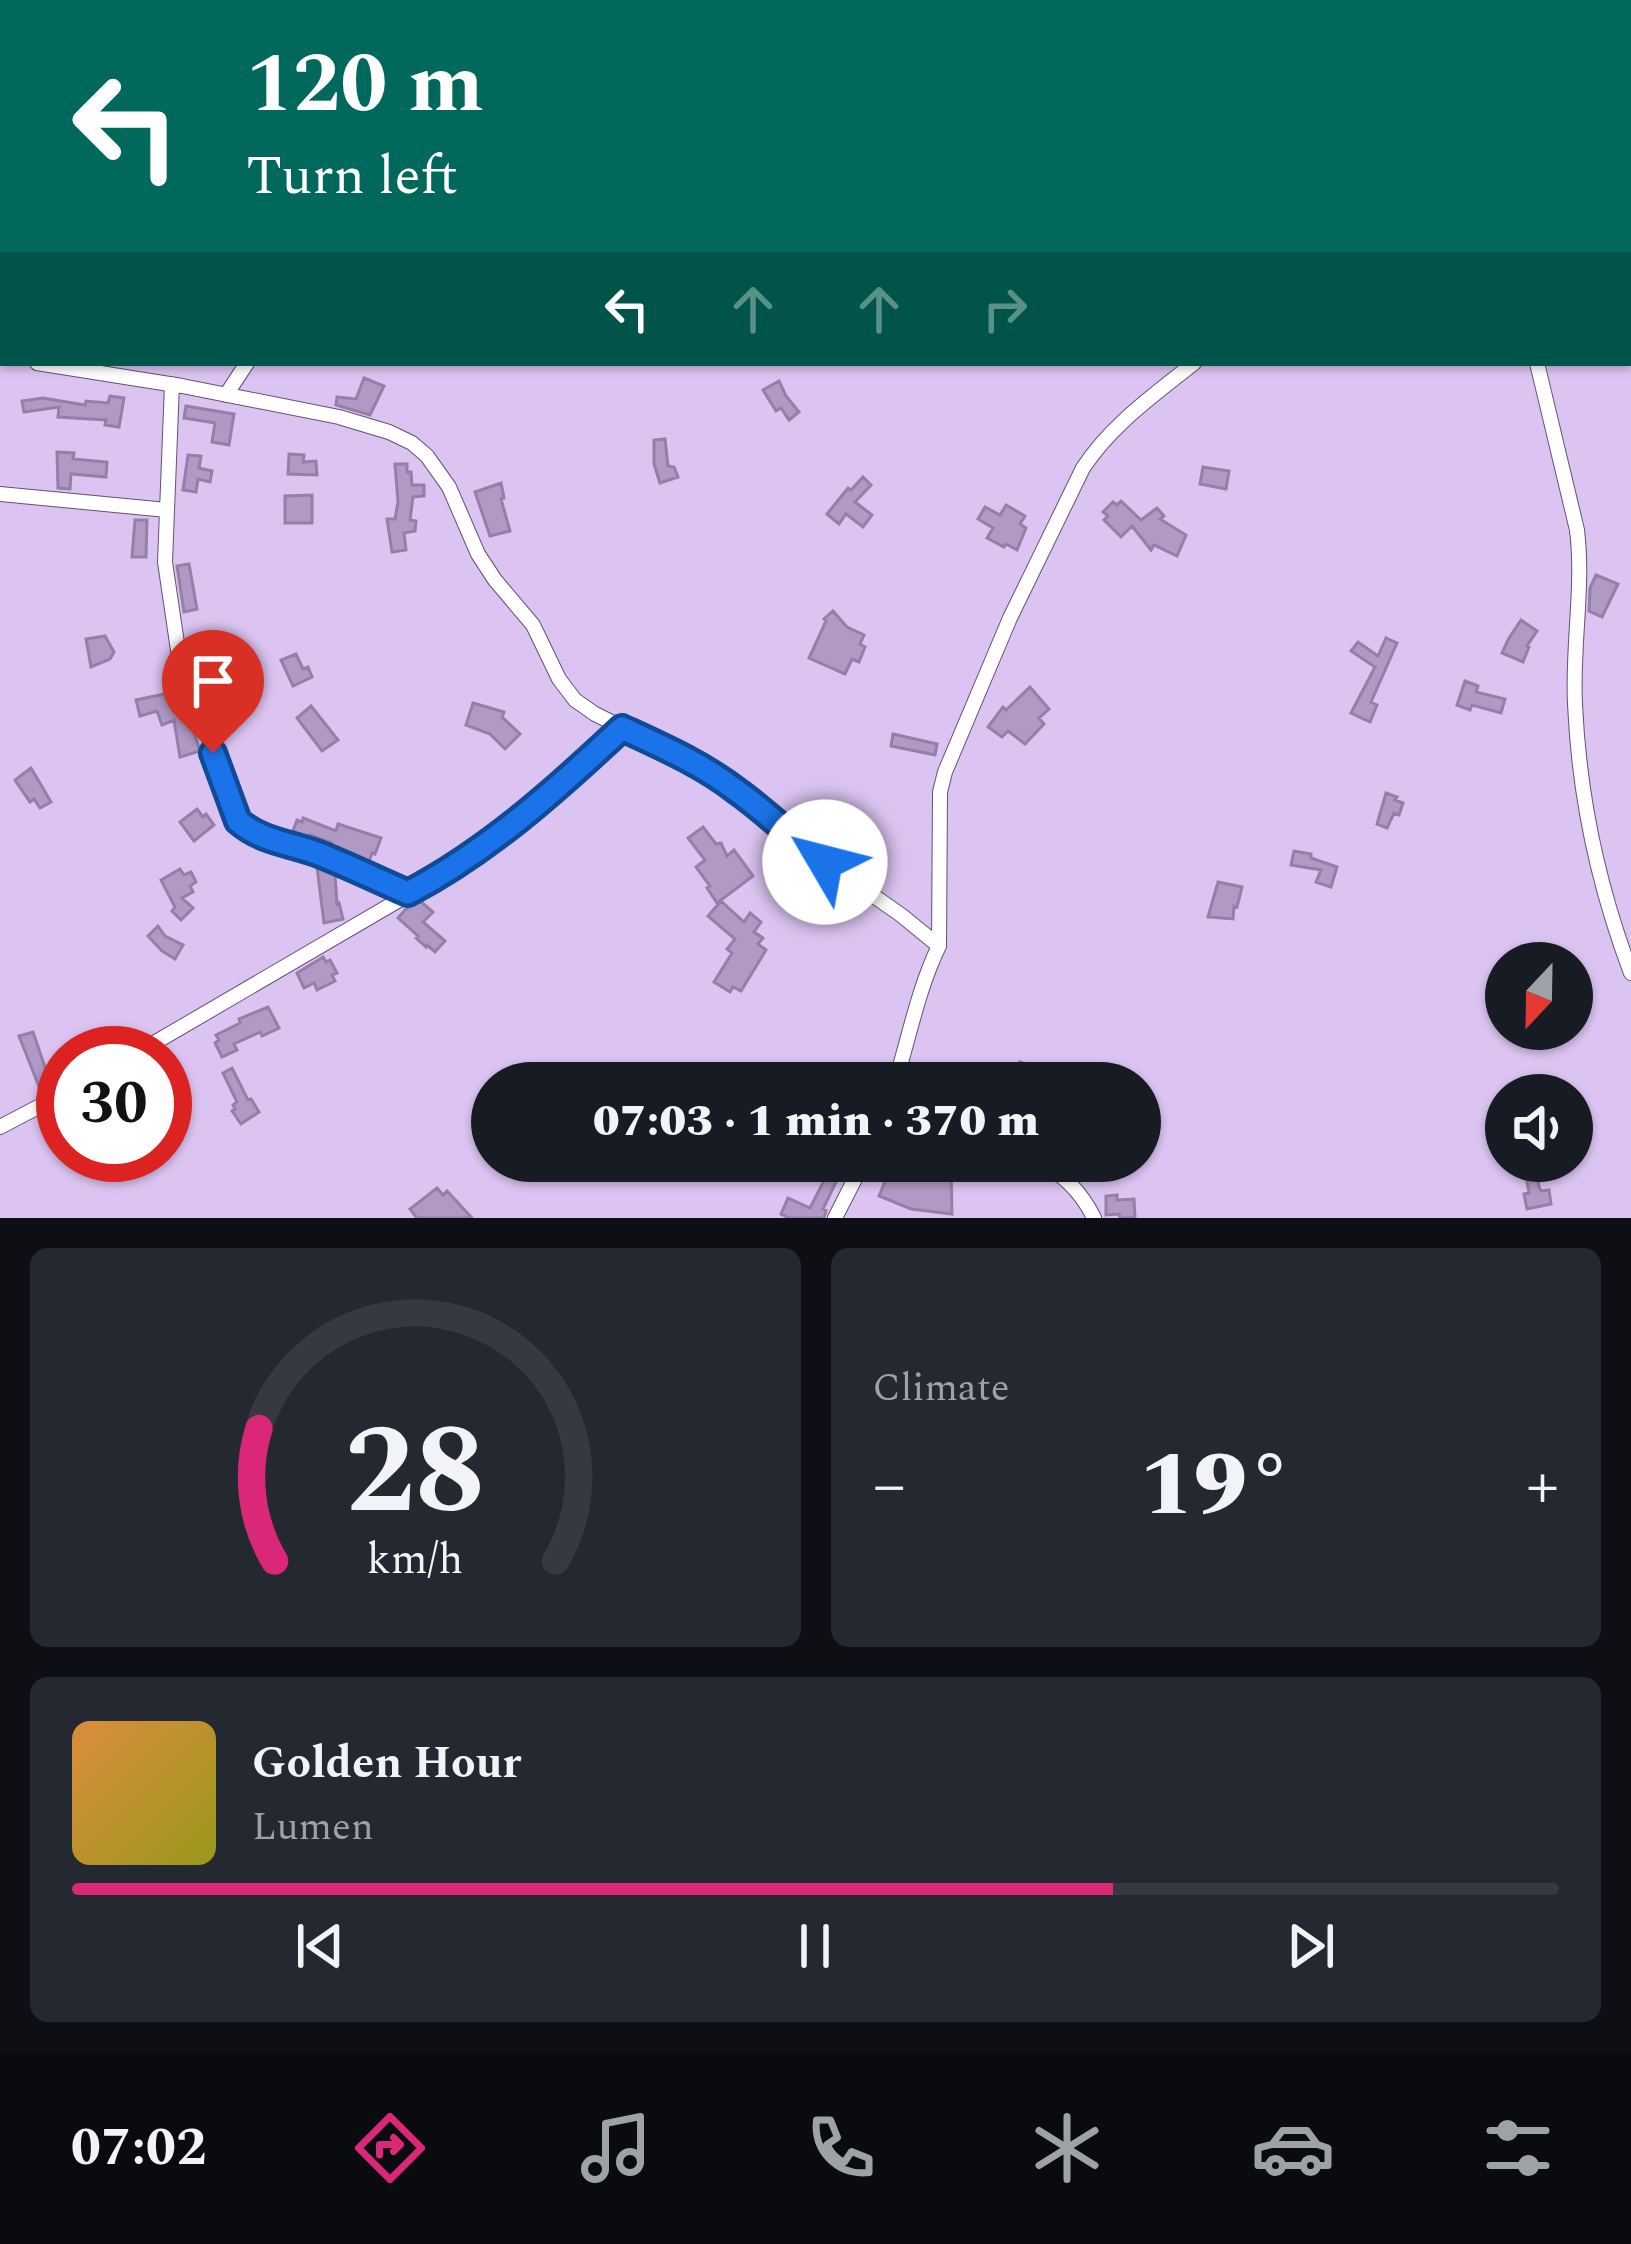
<!DOCTYPE html>
<html lang="en">
<head>
<meta charset="utf-8">
<style>
	body { margin:0; font-family:Spectral,serif; background:#242831; color:#f1f3f6; height:100vh; display:flex; flex-direction:column; font-size:45px; white-space:nowrap }
	* { box-sizing:border-box; margin:0 }
	p { font-size:39px; color:#9ea1a6 }
	.icon { flex:none; width:66px; height:66px; fill:none; stroke:currentColor; stroke-width:2; stroke-linecap:round; stroke-linejoin:round }
	.map { position:relative; height:1218px; overflow:hidden }
	.sheet { display:flex; flex-direction:column; gap:30px; padding:30px; background:#0d0f14; flex:1 }
	.sheet>* { flex:none }
	.guide { position:absolute; left:0px; top:0px; width:1632px; height:366px; box-shadow:0 3px 9px #0004; background:#00695c; color:#fff; overflow:hidden }
	.needle { width:78px; rotate:202deg }
	.controls { position:absolute; left:1485px; top:942px; display:grid; gap:24px }
	.controls a { display:grid; place-items:center; width:108px; height:108px; border-radius:50%; background:#171b24; box-shadow:0 3px 9px #0004; font-size:60px }
	.speed { position:absolute; left:36px; top:1026px; display:flex; gap:24px; font-size:60px; font-weight:700; text-align:center }
	.speed>* { display:grid; place-content:center; width:156px; height:156px; border-radius:50%; background:#171b24; box-shadow:0 3px 9px #0004; line-height:1 }
	.speed .limit { border:18px solid #d22; background:#fff; color:#111 }
	.pin { position:absolute; display:grid; place-items:center; width:102px; height:102px; color:#fff; margin:-123px -51px; border-radius:50% 50% 50% 0; rotate:-45deg; box-shadow:0 0 12px #0007 }
	.pin .icon { rotate:45deg }
	.me { position:absolute; width:132px; margin:-66px; rotate:307deg; stroke-linejoin:round; filter:drop-shadow(0 0 9px #0008) }
	.turn { display:flex; align-items:center; gap:42px; height:252px; padding:0 48px; font-size:54px }
	.turn .icon { width:156px; height:156px; stroke-width:2.5 }
	.turn b { display:block; font-size:84px; line-height:102px }
	.lanes { display:flex; align-items:center; height:114px; padding:0 48px; background:#0003; justify-content:center; gap:60px; direction:ltr }
	.lanes .off { opacity:.35 }
	.big { font-size:90px; font-weight:800; line-height:1.1 }
	.sheet .tile { flex:1; display:flex; flex-direction:column; justify-content:center; gap:18px; min-width:0; padding:0 42px; border-radius:18px; background:#242831 }
	.sheet .dial { align-items:center; gap:0 }
	.dial svg { height:312px; overflow:visible; fill:none; stroke:#363941; stroke-width:7; stroke-linecap:round; text-anchor:middle }
	.dial text { fill:#f1f3f6; stroke:none }
	.song { display:flex; align-items:center; gap:36px }
	.cover { width:144px; height:144px; border-radius:18px; background:linear-gradient(135deg,hsl(30 70% 55%),hsl(60 70% 35%)) }
	.played { height:12px; border-radius:6px; background:linear-gradient(90deg,#db2777 70%,#363941 70%) }
	.keys { display:flex; justify-content:space-around; direction:ltr }
	.heat { display:flex; justify-content:space-between; align-items:center; font-size:66px; direction:ltr }
	.sheet .tiles { flex:1; display:grid; gap:30px; grid-template-columns:1fr 1fr }
	.tile:last-child { grid-column:span 2 }
	.trip { position:absolute; left:471px; top:1062px; width:690px; height:120px; border-radius:60px; background:#171b24; box-shadow:0 3px 9px #0004; font-weight:800; line-height:120px; text-align:center }
	.dock { display:flex; height:192px; justify-content:space-around; align-items:center; background:#090b0e; color:#9ea1a6 }
	.dock .icon { width:84px; height:84px }
	.dock .active { color:#db2777 }
	.dock b { font-size:54px; color:#f1f3f6 }
	.map>svg:first-child { display:block }
	.building { fill:#b09ac5; stroke:#957fa9; stroke-width:3 }
	.lines { fill:none; stroke-linecap:round; stroke-linejoin:round }
	.minor-casing { stroke:#655077; stroke-width:16 }
	.minor { stroke:#fff; stroke-width:14 }
	.route-casing { stroke:#114b97; stroke-width:30 }
	.route { stroke:#1a73e8; stroke-width:21 }
</style>
</head>
<body>
<div class="map">
<svg width="1631" height="1218" viewBox="0 0 1631 1218">
	<rect width="100%" height="100%" fill="#dbc4f1"/>
	<!-- building -->
	<path class="building" d="M364 378 384 386 370 415 336 405 337 397 356 399Z
		M779 381 786 396 799 412 789 420 781 408 776 411 763 390Z
		M110 396 124 398 119 427 105 425 106 420 58 417 59 407 24 412 22 401 43 398 85 405 86 401 108 403Z
		M186 406 234 414 229 445 212 442 215 423 184 418Z
		M665 439 668 466 674 467 678 477 660 483 654 464V440Z
		M57 452 74 453 73 459 107 462 106 477 71 474 70 489 58 488Z
		M289 454 304 455 303 462 316 461 317 475 288 474Z
		M188 455 201 456 199 468 212 471 210 482 198 479 196 492 183 490Z
		M395 464H407V472H411L412 485H424V496L413 497 410 520 416 521 415 531 404 533 406 550 392 552 387 519H395L398 502Z
		M1203 467 1229 471 1226 489 1200 484Z
		M863 477 871 485 855 502 872 515 863 527 846 514 839 524 827 514 848 488 851 490Z
		M501 483 504 498 501 499 510 531 490 536 475 492Z
		M312 495V523H285V496Z
		M1121 501 1141 520 1157 508 1164 516 1160 519 1186 535 1177 556 1154 545 1151 550 1132 526 1121 537 1104 520 1108 516 1103 512 1113 502 1117 505Z
		M1006 505 1025 516 1020 524 1026 528 1017 550 1006 544 1004 547 987 538 993 528 978 519 985 507 1000 515Z
		M135 520H147L146 557H132Z
		M189 564 197 609 184 612 177 566Z
		M1596 575 1618 584 1602 617 1589 611 1590 588Z
		M833 611 847 627 864 635 860 644 865 647 859 662 852 659 845 674 809 658 826 621 824 619Z
		M1521 620 1537 631 1527 646 1529 647 1523 662 1502 653 1509 638Z
		M105 636 114 652 110 659 91 667 86 639Z
		M1386 638 1397 643 1371 702 1377 705 1370 722 1351 713 1375 667 1351 651 1358 642 1378 656Z
		M296 654 303 669 308 667 312 677 293 686 281 660Z
		M177 681 200 751 180 757 174 720 162 725 157 711 140 716 136 700 169 693 167 684Z
		M1465 681 1478 686 1476 692 1505 699 1501 713 1472 705 1470 710 1457 705Z
		M1030 687 1049 709 1039 718 1044 724 1025 744 1008 731 1002 737 988 727 1003 707 1006 710Z
		M473 703 504 712 502 717 520 734 505 749 490 734 466 725Z
		M311 706 338 740 322 751 297 718Z
		M893 734 937 744 935 755 891 746Z
		M31 768 51 802 40 808 34 799 30 802 15 780Z
		M1386 793 1397 797 1395 800 1403 803 1399 815 1394 813 1387 828 1377 824Z
		M197 809 203 817 206 814 214 825 194 841 180 822Z
		M303 818 336 831 338 824 381 838 375 854 372 853 368 864 331 847 332 843 310 835 309 839 298 835 293 831 297 820 302 822Z
		M703 827 716 844 721 843 727 856 734 850 753 876 717 903 707 888 710 886 696 867 705 860 688 838Z
		M1294 851 1311 854V858L1337 867 1331 887 1316 882 1321 870 1291 865Z
		M317 867 335 874 337 904 339 903 343 919 324 923Z
		M180 869 184 875 191 872 196 882 190 886 193 892 182 898 193 908 181 920 172 911 175 907 161 880Z
		M1218 882 1242 887 1237 907 1234 906 1233 919 1208 917Z
		M420 901 433 912 423 922 445 941 435 952 427 945 426 947 416 938 418 936 398 918 406 909Z
		M721 901 744 922 750 913 761 922 754 932 763 938 758 944 766 950 741 991 733 987 730 992 714 982 732 953 727 949 735 939 708 916Z
		M158 926 165 936 183 945 175 959 162 951 148 936Z
		M323 957 326 962 330 960 337 973 332 975 335 981 317 990 314 983 304 988 297 973Z
		M268 1007 279 1028 262 1036 260 1032 234 1044 237 1050 222 1057 215 1043 219 1040 216 1035 240 1023 239 1019Z
		M33 1032 46 1070 58 1063 63 1073V1077L40 1089 19 1036Z
		M1020 1062 1049 1072 1045 1083H1013Z
		M232 1068 248 1100 251 1099 259 1112 241 1124 232 1111 235 1109 233 1105 237 1102 223 1073Z
		M834 1161H846L823 1209 826 1210 824 1218H789L781 1214 788 1198 810 1208Z
		M1535 1163 1539 1187 1541 1191 1549 1190 1551 1204 1527 1209 1524 1194 1529 1193 1524 1165Z
		M923 1164 949 1165 948 1169H951L952 1214 911 1209 879 1196 890 1170 923 1176Z
		M437 1188 443 1195 447 1191 472 1218H417L410 1209Z
		M1117 1195V1200L1134 1199 1135 1218H1120L1119 1214 1106 1215V1196Z"/>
	<g class="lines">
		<!-- minor casing -->
		<g class="minor-casing">
			<path id="minor" d="M431 3 432 0
				M1593 3 1595 0
				M0 357H3
				M37 363 182 386 339 417 389 432 412 443 427 456 449 487 478 554 495 580 533 625 559 679 575 700 595 714 700 766 736 789 791 838 901 915 939 946C918 989 909 1038 895 1083
				M1537 363 1577 530C1584 587 1572 646 1575 704 1579 795 1599 888 1631 973
				M172 384 165 562 178 650 238 821 254 833 314 852 408 894
				M226 395 247 363
				M0 494 167 510
				M939 946 940 792 945 772 1010 618 1083 468C1111 425 1154 395 1194 363
				M137 1053 442 875C507 832 565 782 622 728
				M0 1127 63 1094
				M1037 1161C1062 1173 1082 1193 1094 1218
				M835 1218 864 1161"/>
		</g>
		<!-- minor -->
		<use href="#minor" class="minor"/>
	</g>
	<g class="lines">
		<!-- route casing -->
		<g class="route-casing">
			<path id="route" d="M213 753 238 821C262 842 291 843 319 854 349 866 378 880 408 893 488 851 556 790 622 728 661 746 702 764 737 791 768 813 794 840 825 862"/>
		</g>
		<!-- route -->
		<use href="#route" class="route"/>
	</g>
</svg>
<div class="controls">
<a><svg class="needle" viewBox="-14 -14 28 28"><path d="M0-13l5 13h-10z" fill="#e53935"/><path d="M0 13l5-13h-10z" fill="#9ea1a6"/></svg></a>
<a><svg class="icon" aria-label="sound" viewBox="0 0 24 24"><path d="M4 9h4l5-4v14l-5-4H4zM17 9q2 3 0 6"/></svg></a>
</div>
<div class="speed"><div class="limit">30</div></div>
<div class="pin" style="left:213px;top:753px;background:#d93025"><svg class="icon" aria-label="arrive" viewBox="0 0 24 24"><path d="M6 21V4h12l-3 4 3 4H6"/></svg></div>
<svg class="me" style="left:825px;top:862px" viewBox="-20 -20 40 40"><circle r="19" fill="#fff"/><path d="M0-13L10 11 0 6-10 11z" fill="#1a73e8"/></svg>
<div class="trip">07:03 · 1 min · 370 m</div>
<div class="guide">
<div class="turn"><svg class="icon" aria-label="left" viewBox="0 0 24 24"><path d="M17 20v-9H6M10 6l-5 5 5 5"/></svg><div><b>120 m</b>Turn left</div></div>
<div class="lanes"><svg class="icon" aria-label="left" viewBox="0 0 24 24"><path d="M17 20v-9H6M10 6l-5 5 5 5"/></svg><svg class="icon off" aria-label="ahead" viewBox="0 0 24 24"><path d="M12 20V5M6 11l6-6 6 6"/></svg><svg class="icon off" aria-label="ahead" viewBox="0 0 24 24"><path d="M12 20V5M6 11l6-6 6 6"/></svg><svg class="icon off" aria-label="right" viewBox="0 0 24 24"><path d="M7 20v-9h11M14 6l5 5-5 5"/></svg></div>
</div>
</div>
<section class="sheet">
<div class="tiles">
<div class="tile dial"><svg viewBox="0 0 100 80">
<path d="M14 69A42 42 0 1 1 86 69"/>
<path d="M14 69A42 42 0 0 1 10 35" stroke="#db2777"/>
<text x="50" y="56" font-size="32" font-weight="700">28</text>
<text x="50" y="72" font-size="11">km/h</text>
</svg></div>
<div class="tile"><p>Climate</p>
<div class="heat"><a>−</a><b class="big">19°</b><a>+</a></div>
</div>
<div class="tile">
<div class="song"><i class="cover"></i><div><b>Golden Hour</b><p>Lumen</p></div></div>
<div class="played"></div>
<div class="keys"><svg class="icon" aria-label="previous" viewBox="0 0 24 24"><path d="M18 5L8 12l10 7zM5 5v14"/></svg><svg class="icon" aria-label="pause" viewBox="0 0 24 24"><path d="M8 5v14M16 5v14"/></svg><svg class="icon" aria-label="next" viewBox="0 0 24 24"><path d="M6 5l10 7-10 7zM19 5v14"/></svg></div>
</div>
</div>
</section>
<nav class="dock">
<b>07:02</b>
<svg class="icon active" aria-label="directions" viewBox="0 0 24 24"><path d="M12 3l9 9-9 9-9-9zM9 14v-3h6M13 9l2 2-2 2"/></svg>
<svg class="icon" aria-label="music" viewBox="0 0 24 24"><path d="M9 18V5l10-2v13"/><circle cx="6" cy="18" r="3"/><circle cx="16" cy="16" r="3"/></svg>
<svg class="icon" aria-label="phone" viewBox="0 0 24 24"><path d="M5 4h4l2 5-3 2q2 4 5 5l2-3 5 2v4C11 20 4 13 5 4z"/></svg>
<svg class="icon" aria-label="climate" viewBox="0 0 24 24"><path d="M12 3v18M4 7l16 10M4 17L20 7"/></svg>
<svg class="icon" aria-label="car" viewBox="0 0 24 24"><path d="M5 17H2v-5l4-1 3-4h7l3 4 3 1v5h-3M9 17h6M6 11h13"/><circle cx="7" cy="17" r="2"/><circle cx="17" cy="17" r="2"/></svg>
<svg class="icon" aria-label="filters" viewBox="0 0 24 24"><path d="M4 7h16M4 17h16"/><circle cx="9" cy="7" r="2"/><circle cx="15" cy="17" r="2"/></svg>
</nav>
</body>
</html>
